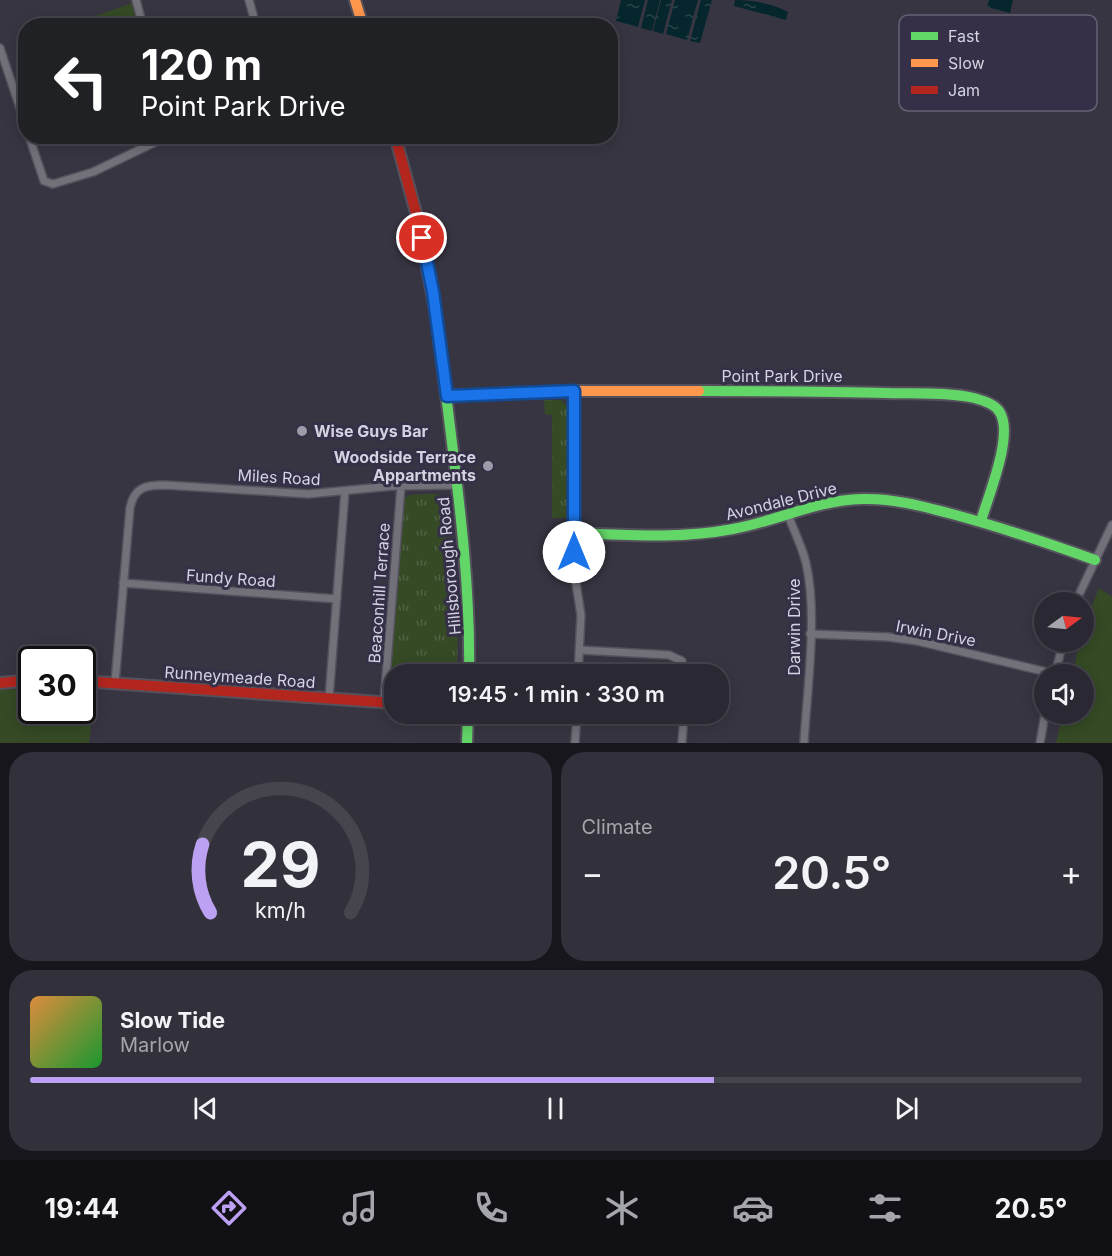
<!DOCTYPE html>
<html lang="en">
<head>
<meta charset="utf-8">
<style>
	body { margin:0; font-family:Inter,sans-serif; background:#32303a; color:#f1f3f6; height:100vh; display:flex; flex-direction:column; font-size:22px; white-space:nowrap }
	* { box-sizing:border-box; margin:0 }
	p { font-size:20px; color:#a5a6ac }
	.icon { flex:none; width:33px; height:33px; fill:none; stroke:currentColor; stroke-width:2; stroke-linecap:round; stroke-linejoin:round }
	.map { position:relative; height:743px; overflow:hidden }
	.details { display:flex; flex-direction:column; gap:9px; padding:9px; background:#17161c; flex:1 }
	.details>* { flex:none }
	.banner { position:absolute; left:18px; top:18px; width:600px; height:126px; border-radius:24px; box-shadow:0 3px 15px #0003,0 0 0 2px #46444d; background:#202124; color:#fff; overflow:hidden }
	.needle { width:39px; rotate:75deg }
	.fabs { position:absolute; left:1034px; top:592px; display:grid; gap:12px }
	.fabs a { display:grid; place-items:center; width:60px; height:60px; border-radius:50%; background:#2a2832; box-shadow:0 3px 15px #0003,0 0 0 2px #46444d; font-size:30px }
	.speed { position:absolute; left:18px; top:646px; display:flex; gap:12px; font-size:30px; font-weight:700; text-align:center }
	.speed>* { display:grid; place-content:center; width:78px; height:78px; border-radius:50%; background:#2a2832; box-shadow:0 3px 15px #0003,0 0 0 2px #46444d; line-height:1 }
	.speed .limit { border:3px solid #111; border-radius:9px; background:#fff; color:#111 }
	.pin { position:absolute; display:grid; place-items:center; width:51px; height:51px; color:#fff; margin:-26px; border:3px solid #fff; border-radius:50%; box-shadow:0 2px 6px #0007 }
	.me { position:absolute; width:66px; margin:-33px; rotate:0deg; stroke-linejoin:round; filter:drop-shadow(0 0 4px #0008) }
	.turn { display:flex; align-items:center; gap:21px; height:126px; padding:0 24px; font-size:27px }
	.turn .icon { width:78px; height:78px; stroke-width:2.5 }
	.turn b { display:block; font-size:42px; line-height:51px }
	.big { font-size:45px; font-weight:600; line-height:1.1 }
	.details .tile { flex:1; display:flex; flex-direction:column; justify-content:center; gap:9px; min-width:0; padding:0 21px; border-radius:24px; background:#32303a }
	.details .dial { align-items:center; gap:0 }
	.dial svg { height:156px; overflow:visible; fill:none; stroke:#46444d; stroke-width:7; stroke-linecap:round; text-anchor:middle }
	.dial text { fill:#f1f3f6; stroke:none }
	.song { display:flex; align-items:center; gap:18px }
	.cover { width:72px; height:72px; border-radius:9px; background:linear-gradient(135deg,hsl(30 70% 55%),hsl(130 70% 35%)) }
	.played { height:6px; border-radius:3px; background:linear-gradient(90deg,#bca0f2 65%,#46444d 65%) }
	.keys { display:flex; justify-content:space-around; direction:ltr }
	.heat { display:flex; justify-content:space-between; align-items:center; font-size:33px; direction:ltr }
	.details .tiles { flex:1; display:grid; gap:9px; grid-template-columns:1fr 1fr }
	.tile:last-child { grid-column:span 2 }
	.trip { position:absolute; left:384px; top:664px; width:345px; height:60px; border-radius:24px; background:#2a2832; box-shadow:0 3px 15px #0003,0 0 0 2px #46444d; font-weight:600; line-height:60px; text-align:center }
	.tabs { display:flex; height:96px; justify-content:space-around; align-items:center; background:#111014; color:#a5a6ac }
	.tabs .icon { width:42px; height:42px }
	.tabs .on { color:#bca0f2 }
	.tabs b { font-size:27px; color:#f1f3f6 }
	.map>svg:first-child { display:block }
	.grass { fill:url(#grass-tufts) }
	.green { fill:#354a25 }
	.water { fill:url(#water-ripples) }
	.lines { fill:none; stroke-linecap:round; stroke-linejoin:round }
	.street-casing { stroke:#54515d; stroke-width:10 }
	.fast-casing { stroke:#54515d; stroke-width:14 }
	.slow-casing { stroke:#54515d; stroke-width:14 }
	.jam-casing { stroke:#54515d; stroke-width:14 }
	.street { stroke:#727079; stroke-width:7 }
	.fast { stroke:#63d668; stroke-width:10 }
	.slow { stroke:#ff974d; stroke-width:10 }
	.jam { stroke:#b3261e; stroke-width:10 }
	.route-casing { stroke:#114b97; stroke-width:15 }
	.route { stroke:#1a73e8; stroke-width:10 }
	.poi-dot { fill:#9e9ba9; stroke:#353047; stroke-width:2 }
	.labels { text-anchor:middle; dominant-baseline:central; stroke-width:6; stroke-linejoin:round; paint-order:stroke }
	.street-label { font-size:16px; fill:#d5d2e1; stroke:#353047 }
	.poi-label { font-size:16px; font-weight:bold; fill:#d5d2e1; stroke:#353047; text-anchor:start }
	.key { fill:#353047; stroke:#656175; stroke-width:1.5 }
	.key-label { font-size:16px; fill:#d5d2e1 }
</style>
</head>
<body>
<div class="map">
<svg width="1112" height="743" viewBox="0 0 1112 743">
	<defs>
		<pattern id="grass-tufts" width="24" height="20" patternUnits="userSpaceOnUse" patternTransform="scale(1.5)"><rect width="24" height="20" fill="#354a25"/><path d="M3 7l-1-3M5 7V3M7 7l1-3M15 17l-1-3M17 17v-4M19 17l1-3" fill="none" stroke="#516344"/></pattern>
		<pattern id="water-ripples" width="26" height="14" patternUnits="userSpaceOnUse" patternTransform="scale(1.5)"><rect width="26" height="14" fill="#05262d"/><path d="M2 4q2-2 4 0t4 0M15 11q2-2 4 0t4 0" fill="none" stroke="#29454b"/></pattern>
	</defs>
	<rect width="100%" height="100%" fill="#383542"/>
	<!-- grass -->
	<path class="grass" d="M544 400H561L567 406 566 518H552V415L545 414Z
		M410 495C423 495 442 489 448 503L458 606 457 675H394V694L391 688 389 667 402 507 405 498Z"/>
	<!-- green -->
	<path class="green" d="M132 3 139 25H70Z
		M1099 588 1112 597V743H1056L1063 714H1083V675H1072L1080 642H1083L1084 625Z
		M31 688 32 711H82L83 688 95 689 89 743H0V690Z"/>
	<!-- water -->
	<path class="water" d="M621 0H645L638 27 616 21Z
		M648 0H660L652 31 641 28Z
		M661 0H672L663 34 653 31Z
		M675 0H698L687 40 666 34Z
		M701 0H712L700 43 690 41Z
		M735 0C753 0 773 4 788 12L786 20 734 6Z
		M989 0H1013L1010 13 987 7Z"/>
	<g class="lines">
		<!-- street casing -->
		<g class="street-casing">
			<path id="street" d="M136 0 143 26
				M249 0 256 26
				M0 48 26 126
				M29 136 44 181 53 184 93 172 168 136
				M574 391V571L581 615 578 675
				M788 515C794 531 802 546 806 563 818 614 807 690 804 743
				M123 583 337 599
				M1075 603 1112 525
				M810 634 888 637 917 641 1055 674
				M580 650 669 655 682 661 685 675
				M1055 675 1063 642
				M115 683 130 508C134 487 146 485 165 485L308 494 393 486 457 485
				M329 698 345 491
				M384 702 401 486
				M575 743 577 714
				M682 743 684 714
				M1040 743 1045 714"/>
		</g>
		<!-- fast casing -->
		<g class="fast-casing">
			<path id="fast" d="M442 361C454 465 471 570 469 675
				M699 391C762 391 825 391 887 393 915 394 948 392 974 398 982 400 994 404 999 411 1015 433 988 496 981 521
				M574 533C627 535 681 539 733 529 777 521 817 500 862 499 892 498 922 506 952 514 1000 527 1048 543 1095 560
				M467 743 468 714"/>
		</g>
		<!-- slow casing -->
		<g class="slow-casing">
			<path id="slow" d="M355 0 363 26
				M447 396 574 391H699"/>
		</g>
		<!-- jam casing -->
		<g class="jam-casing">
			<path id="jam" d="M395 136 418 220 436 315 442 361
				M82 681 394 703
				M0 683 32 680"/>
		</g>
		<!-- street -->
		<use href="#street" class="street"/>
		<!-- fast -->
		<use href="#fast" class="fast"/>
		<!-- slow -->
		<use href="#slow" class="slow"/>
		<!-- jam -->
		<use href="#jam" class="jam"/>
	</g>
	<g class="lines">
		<!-- route casing -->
		<g class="route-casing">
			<path id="route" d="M422 238 433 292 447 396 574 391V552"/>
		</g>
		<!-- route -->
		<use href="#route" class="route"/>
	</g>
	<!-- markers -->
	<g class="poi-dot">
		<circle cx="302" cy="431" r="6"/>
		<circle cx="488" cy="466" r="6"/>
	</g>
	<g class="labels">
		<!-- street labels -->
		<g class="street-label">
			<text x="782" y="376">Point Park Drive</text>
			<text transform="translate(279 477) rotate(3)">Miles Road</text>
			<text transform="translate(781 501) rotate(-14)">Avondale Drive</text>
			<text transform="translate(449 566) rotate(-95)">Hillsborough Road</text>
			<text transform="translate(231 578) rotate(4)">Fundy Road</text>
			<text transform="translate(379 593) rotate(-86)">Beaconhill Terrace</text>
			<text transform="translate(794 627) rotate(-90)">Darwin Drive</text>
			<text transform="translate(936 633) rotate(11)">Irwin Drive</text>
			<text transform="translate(240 677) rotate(4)">Runneymeade Road</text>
		</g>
		<!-- poi labels -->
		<g class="poi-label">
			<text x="314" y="431">Wise Guys Bar</text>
			<text x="476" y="457" text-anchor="end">Woodside Terrace<tspan x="476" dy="18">Appartments</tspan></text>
		</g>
	</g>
	<!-- legend -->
	<rect x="899" y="15" width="198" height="96" rx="9" class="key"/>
	<rect x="911" y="32" width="27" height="8" fill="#63d668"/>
	<rect x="911" y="59" width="27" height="8" fill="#ff974d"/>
	<rect x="911" y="86" width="27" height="8" fill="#b3261e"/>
	<g class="key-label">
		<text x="948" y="42">Fast</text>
		<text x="948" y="69">Slow</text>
		<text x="948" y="96">Jam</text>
	</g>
</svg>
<div class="fabs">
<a><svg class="needle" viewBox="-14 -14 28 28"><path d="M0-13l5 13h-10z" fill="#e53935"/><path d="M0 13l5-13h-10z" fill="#a5a6ac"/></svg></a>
<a><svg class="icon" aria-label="sound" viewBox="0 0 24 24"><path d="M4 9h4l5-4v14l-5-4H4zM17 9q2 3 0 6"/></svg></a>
</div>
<div class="speed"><div class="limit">30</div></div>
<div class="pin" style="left:422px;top:238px;background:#d93025"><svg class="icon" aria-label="arrive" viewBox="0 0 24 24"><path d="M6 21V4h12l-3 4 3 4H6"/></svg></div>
<svg class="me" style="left:574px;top:552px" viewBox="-20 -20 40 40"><circle r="19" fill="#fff"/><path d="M0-13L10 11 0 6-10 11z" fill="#1a73e8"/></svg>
<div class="trip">19:45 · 1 min · 330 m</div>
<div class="banner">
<div class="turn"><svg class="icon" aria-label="left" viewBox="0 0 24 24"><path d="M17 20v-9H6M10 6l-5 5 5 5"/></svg><div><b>120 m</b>Point Park Drive</div></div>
</div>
</div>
<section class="details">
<div class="tiles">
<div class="tile dial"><svg viewBox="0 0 100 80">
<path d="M14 69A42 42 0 1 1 86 69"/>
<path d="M14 69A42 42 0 0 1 10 34" stroke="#bca0f2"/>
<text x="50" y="56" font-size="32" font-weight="700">29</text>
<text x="50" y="72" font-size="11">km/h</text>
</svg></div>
<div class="tile"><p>Climate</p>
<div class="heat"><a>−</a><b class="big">20.5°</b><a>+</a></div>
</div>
<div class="tile">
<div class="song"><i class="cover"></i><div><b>Slow Tide</b><p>Marlow</p></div></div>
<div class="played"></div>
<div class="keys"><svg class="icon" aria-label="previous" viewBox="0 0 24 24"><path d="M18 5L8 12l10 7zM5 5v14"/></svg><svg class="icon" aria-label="pause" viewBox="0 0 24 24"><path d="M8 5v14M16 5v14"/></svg><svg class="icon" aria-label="next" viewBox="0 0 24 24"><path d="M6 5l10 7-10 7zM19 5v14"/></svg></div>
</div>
</div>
</section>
<nav class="tabs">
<b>19:44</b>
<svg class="icon on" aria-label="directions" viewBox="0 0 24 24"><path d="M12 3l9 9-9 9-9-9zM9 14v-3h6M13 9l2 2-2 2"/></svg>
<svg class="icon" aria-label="music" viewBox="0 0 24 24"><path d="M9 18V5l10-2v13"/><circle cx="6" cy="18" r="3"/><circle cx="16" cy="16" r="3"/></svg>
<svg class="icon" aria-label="phone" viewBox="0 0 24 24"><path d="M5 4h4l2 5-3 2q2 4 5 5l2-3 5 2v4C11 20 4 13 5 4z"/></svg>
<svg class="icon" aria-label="climate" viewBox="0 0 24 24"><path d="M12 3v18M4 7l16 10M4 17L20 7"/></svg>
<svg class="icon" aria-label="car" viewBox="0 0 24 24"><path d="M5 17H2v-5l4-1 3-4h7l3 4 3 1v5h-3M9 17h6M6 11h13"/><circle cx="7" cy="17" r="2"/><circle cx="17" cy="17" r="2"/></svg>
<svg class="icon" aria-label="filters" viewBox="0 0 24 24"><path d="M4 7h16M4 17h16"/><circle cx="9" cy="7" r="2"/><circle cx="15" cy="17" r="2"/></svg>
<b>20.5°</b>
</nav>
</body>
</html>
